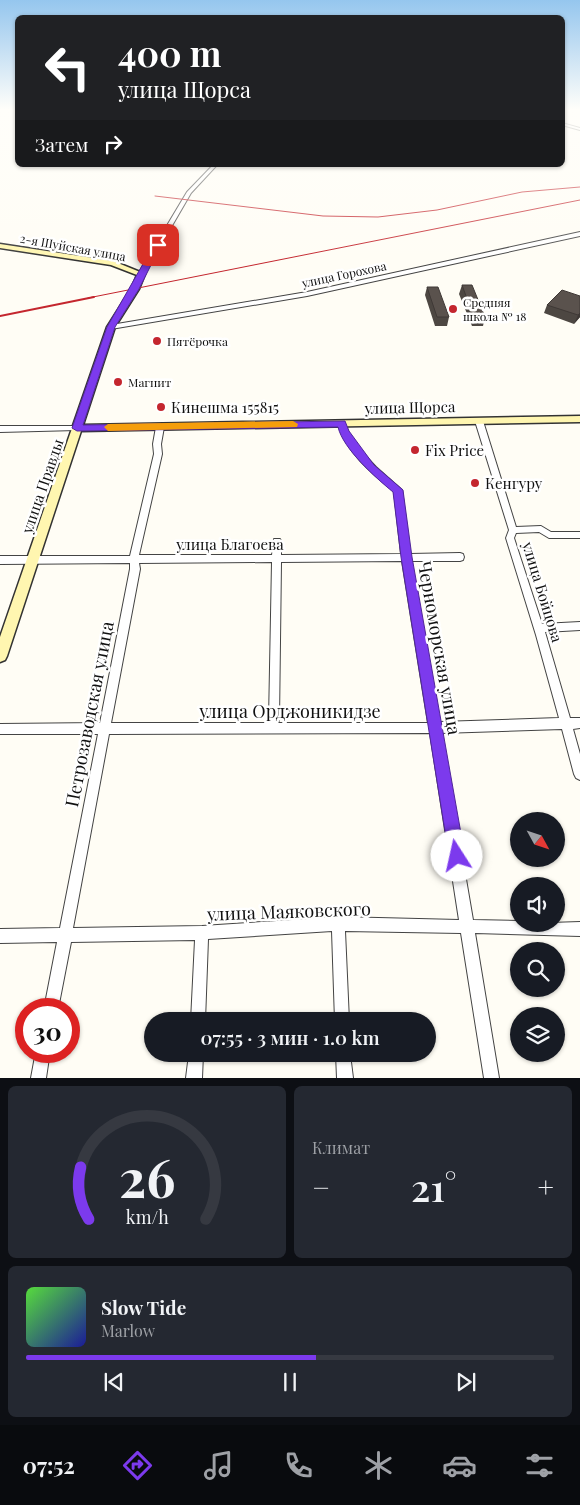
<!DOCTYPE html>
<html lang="ru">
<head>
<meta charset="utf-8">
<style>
	body { margin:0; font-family:"Playfair Display",serif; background:#242831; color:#f1f3f6; height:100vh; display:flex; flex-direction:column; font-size:19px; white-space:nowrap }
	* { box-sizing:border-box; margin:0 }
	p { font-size:16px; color:#9ea1a6 }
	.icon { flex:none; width:28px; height:28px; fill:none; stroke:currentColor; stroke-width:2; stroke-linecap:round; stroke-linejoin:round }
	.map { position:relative; height:1078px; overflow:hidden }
	.sheet { display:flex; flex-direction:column; gap:8px; padding:8px; background:#0d0f14; flex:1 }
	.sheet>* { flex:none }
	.guide { position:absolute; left:15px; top:15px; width:550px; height:152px; border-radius:8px; box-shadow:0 1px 4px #0004; background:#202124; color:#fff; overflow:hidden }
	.needle { width:32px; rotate:130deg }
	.controls { position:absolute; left:510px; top:812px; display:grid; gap:10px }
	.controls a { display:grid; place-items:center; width:55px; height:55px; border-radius:50%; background:#171b24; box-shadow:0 1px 4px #0004; font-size:25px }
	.speed { position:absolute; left:15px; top:998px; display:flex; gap:10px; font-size:25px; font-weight:700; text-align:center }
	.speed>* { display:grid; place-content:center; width:65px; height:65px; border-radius:50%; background:#171b24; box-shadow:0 1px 4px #0004; line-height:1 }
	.speed .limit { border:8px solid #d22; background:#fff; color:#111 }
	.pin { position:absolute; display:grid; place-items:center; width:42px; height:42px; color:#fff; margin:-21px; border-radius:10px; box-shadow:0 2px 8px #0006 }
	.me { position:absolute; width:55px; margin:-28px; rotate:350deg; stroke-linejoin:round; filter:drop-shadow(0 0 4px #0008) }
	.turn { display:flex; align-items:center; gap:18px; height:105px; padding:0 20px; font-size:22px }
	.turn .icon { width:65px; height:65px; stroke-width:2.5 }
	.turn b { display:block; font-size:35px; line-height:42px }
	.then { display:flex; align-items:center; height:48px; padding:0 20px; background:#0003; gap:10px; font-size:19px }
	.big { font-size:38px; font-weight:600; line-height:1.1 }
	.sheet .card { flex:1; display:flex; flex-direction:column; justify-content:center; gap:8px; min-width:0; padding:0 18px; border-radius:8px; background:#242831 }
	.sheet .dial { align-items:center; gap:0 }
	.dial svg { height:130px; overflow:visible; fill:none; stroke:#363941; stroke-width:7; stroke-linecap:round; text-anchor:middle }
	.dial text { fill:#f1f3f6; stroke:none }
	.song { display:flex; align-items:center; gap:15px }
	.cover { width:60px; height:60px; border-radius:8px; background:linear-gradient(135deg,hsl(110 70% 55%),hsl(240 70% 35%)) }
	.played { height:5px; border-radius:2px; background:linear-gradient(90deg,#7c3aed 55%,#363941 55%) }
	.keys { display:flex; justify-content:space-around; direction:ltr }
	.heat { display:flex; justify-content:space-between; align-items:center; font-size:28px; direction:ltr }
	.sheet .tiles { flex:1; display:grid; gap:8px; grid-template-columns:1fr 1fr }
	.card:last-child { grid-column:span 2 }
	.trip { position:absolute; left:144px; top:1012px; width:292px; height:50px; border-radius:25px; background:#171b24; box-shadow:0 1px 4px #0004; font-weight:600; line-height:50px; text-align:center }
	.tab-bar { display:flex; height:80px; justify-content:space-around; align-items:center; background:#090b0e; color:#9ea1a6 }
	.tab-bar .icon { width:35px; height:35px }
	.tab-bar .current { color:#7c3aed }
	.tab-bar b { font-size:22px; color:#f1f3f6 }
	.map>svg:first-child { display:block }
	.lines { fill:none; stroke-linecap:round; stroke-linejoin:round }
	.street-casing { stroke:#444; stroke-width:2 }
	.secondary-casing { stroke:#333; stroke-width:3 }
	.street { fill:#fff; fill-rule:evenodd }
	.secondary { fill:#fff6b0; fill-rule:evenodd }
	.rail-far1 { stroke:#c4262e; stroke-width:1 }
	.rail { stroke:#c4262e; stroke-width:2 }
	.wall { fill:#4d4742 }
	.shaded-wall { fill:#3f3936 }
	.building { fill:#5a524d; stroke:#3f3936 }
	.route { fill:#7c3aed; stroke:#51269a }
	.slow { fill:#f59e0b }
	.poi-dot { fill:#c4262e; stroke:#fff; stroke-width:2 }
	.labels { text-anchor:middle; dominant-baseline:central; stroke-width:5; stroke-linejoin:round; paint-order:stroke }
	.far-street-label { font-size:12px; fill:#111; stroke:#fff }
	.far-poi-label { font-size:12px; fill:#111; stroke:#fff; text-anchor:start }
	.poi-label { font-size:15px; fill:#111; stroke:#fff; text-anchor:start }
	.street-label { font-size:15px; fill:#111; stroke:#fff }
	.near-street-label { font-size:18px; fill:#111; stroke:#fff }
</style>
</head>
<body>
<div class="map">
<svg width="580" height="1078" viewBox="0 0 580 1078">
	<rect width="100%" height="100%" fill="#fffdf5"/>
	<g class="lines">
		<!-- street casing -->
		<g class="street-casing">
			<path id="street" d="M562 123 580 128V130L562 125Z
				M213 165H217L191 193 144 274 139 275 138 274 187 192Z
				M580 232V236L307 296 111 329 108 327 111 325 307 292Z
				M476 419H479L483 421 516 527 541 526 551 532H580V538H549L539 532 516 533 514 538 542 624 580 622V630L545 632 570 718H580V728L573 729 580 754V780L576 778 574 774 562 729 441 733 473 920 519 921V924L580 922V936L475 933 499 1078H484L461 933 345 931 349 1021H335L332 931 208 939 205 1021H191L195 940 71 942 58 1009H44L57 942 0 943V929L60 928 98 734H0V724L100 723 130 569V563L0 564V556H130L154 454 153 444 156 427 160 425 164 427 161 444 162 454 139 555H272L274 539H280L281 541V555L401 554 394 491C371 473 346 452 338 423L339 421H345L348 432 359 449 376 467 402 490 410 554 460 553 463 554 464 557 463 560 460 561H411L439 722 559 718 536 635 506 538 509 530 475 421ZM402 561 428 723H278L279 720 281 562ZM272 562 269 720 270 723H111L140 569 139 563ZM430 733 459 920 338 917 202 926 73 928 109 734Z
				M0 426H77L81 428 77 430 0 432Z
				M36 1051H50L46 1078H31Z
				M189 1054H203L202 1078H186Z
				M336 1054H350L353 1078H337Z"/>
		</g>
		<!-- secondary casing -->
		<g class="secondary-casing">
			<path id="secondary" d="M0 244 113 261 145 274 139 289 115 327 83 425 580 416V422L81 431 7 656 5 660 0 662V637L107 327 131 289 137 275 111 265 0 248Z"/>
		</g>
		<!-- street -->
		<use href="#street" class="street"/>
		<!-- secondary -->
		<use href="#secondary" class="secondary"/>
		<!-- rail-far1 -->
		<path class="rail-far1" d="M155 196 323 216 378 217 437 210 522 192 580 187
			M88 298 580 200"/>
		<!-- rail -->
		<path class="rail" d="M0 316 94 297"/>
	</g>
	<!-- wall -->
	<path class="wall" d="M462 285 485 317 483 326H472L459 294Z
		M427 287 449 317 447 326H435L425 295Z
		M580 296V317L574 324 544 313 547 305Z"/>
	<!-- shaded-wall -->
	<path class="shaded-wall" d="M580 313V317L574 324 578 315Z"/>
	<!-- building -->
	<path class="building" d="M462 285H472L485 317 474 318Z
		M427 287H438L449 317H437Z
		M562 290 580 296V313L578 315 547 305Z"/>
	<!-- sky -->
	<linearGradient id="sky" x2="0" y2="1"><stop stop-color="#95c6ee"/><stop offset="0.42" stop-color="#fffefa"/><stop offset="1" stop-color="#fffefa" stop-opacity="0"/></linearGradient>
	<rect width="580" height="261" fill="url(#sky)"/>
	<!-- route -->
	<path class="route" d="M155 243 161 245 139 289 115 327 83 425 345 421 349 431 374 465 403 490 412 557 465 856 462 861 457 864 451 861 449 856 401 557 393 492C376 478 343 449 338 427L77 431 72 428 107 327Z"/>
	<!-- slow -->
	<path class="slow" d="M293 421 298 424 297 427 108 431 104 427 108 424Z"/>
	<!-- markers -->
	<g class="poi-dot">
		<circle cx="453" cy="309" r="5"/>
		<circle cx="157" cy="341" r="5"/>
		<circle cx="118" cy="382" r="5"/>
		<circle cx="161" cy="407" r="5"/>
		<circle cx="415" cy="450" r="5"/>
		<circle cx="475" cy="483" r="5"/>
	</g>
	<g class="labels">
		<!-- far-street labels -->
		<g class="far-street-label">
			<text transform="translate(73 247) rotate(10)">2-я Шуйская улица</text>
			<text transform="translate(344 274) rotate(-12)">улица Горохова</text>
		</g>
		<!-- far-poi labels -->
		<g class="far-poi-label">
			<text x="463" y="302">Средняя<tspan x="463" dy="14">школа № 18</tspan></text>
			<text x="167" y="341">Пятёрочка</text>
			<text x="128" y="382">Магнит</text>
		</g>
		<!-- poi labels -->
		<g class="poi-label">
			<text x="171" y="407">Кинешма 155815</text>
			<text x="425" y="450">Fix Price</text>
			<text x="485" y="483">Кенгуру</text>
		</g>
		<!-- street labels -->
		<g class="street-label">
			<text transform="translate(410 407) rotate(-1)">улица Щорса</text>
			<text transform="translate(42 486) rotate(-71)">улица Правды</text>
			<text x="230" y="544">улица Благоева</text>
			<text transform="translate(543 592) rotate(73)">улица Бойцова</text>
		</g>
		<!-- near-street labels -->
		<g class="near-street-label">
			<text transform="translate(440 648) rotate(80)">Черноморская улица</text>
			<text x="290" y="711">улица Орджоникидзе</text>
			<text transform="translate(89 714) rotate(-79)">Петрозаводская улица</text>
			<text transform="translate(289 911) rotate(-2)">улица Маяковского</text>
		</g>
	</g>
</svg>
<div class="controls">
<a><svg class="needle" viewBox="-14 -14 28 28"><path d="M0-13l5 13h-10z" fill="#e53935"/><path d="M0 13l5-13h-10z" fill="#9ea1a6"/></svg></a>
<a><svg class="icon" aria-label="sound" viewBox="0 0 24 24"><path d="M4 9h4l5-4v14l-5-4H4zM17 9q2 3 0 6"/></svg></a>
<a><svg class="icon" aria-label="search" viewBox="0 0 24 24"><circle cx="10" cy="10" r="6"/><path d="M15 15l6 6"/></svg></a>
<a><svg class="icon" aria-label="layers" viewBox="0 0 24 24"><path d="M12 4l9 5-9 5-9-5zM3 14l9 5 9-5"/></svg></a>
</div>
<div class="speed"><div class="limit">30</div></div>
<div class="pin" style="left:158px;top:245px;background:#d93025"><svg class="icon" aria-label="arrive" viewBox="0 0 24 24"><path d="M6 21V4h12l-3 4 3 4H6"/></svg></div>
<svg class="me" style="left:457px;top:856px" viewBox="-20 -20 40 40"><circle r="19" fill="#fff"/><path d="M0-13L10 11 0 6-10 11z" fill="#7c3aed"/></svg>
<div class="trip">07:55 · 3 мин · 1.0 km</div>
<div class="guide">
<div class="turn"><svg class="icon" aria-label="left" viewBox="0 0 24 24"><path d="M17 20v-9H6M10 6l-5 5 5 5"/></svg><div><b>400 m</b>улица Щорса</div></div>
<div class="then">Затем<svg class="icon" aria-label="right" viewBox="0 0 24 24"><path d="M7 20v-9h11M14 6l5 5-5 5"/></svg></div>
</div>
</div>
<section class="sheet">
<div class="tiles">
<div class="card dial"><svg viewBox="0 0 100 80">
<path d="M14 69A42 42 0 1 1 86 69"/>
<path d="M14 69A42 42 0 0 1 9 37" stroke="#7c3aed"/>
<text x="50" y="56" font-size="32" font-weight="700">26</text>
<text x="50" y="72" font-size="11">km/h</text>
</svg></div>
<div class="card"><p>Климат</p>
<div class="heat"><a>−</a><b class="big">21°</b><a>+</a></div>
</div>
<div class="card">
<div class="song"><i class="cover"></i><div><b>Slow Tide</b><p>Marlow</p></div></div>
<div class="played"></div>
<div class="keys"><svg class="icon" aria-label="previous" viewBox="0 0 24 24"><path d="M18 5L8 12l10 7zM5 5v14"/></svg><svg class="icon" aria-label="pause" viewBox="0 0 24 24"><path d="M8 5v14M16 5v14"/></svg><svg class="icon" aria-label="next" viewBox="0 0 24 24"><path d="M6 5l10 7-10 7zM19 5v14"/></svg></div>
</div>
</div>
</section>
<nav class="tab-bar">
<b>07:52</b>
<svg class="icon current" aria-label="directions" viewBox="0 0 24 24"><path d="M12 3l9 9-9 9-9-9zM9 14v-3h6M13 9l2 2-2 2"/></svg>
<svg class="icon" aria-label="music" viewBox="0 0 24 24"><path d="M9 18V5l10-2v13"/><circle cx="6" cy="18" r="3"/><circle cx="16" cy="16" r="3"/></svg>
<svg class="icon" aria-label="phone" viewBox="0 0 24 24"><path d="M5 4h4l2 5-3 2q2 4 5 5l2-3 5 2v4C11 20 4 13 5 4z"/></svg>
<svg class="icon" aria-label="climate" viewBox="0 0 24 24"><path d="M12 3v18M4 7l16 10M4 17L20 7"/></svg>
<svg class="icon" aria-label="car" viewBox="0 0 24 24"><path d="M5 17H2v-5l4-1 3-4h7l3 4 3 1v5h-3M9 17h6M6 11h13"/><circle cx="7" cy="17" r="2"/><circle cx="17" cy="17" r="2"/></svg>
<svg class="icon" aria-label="filters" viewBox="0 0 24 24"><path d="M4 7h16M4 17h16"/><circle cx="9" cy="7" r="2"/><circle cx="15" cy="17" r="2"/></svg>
</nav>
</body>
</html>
